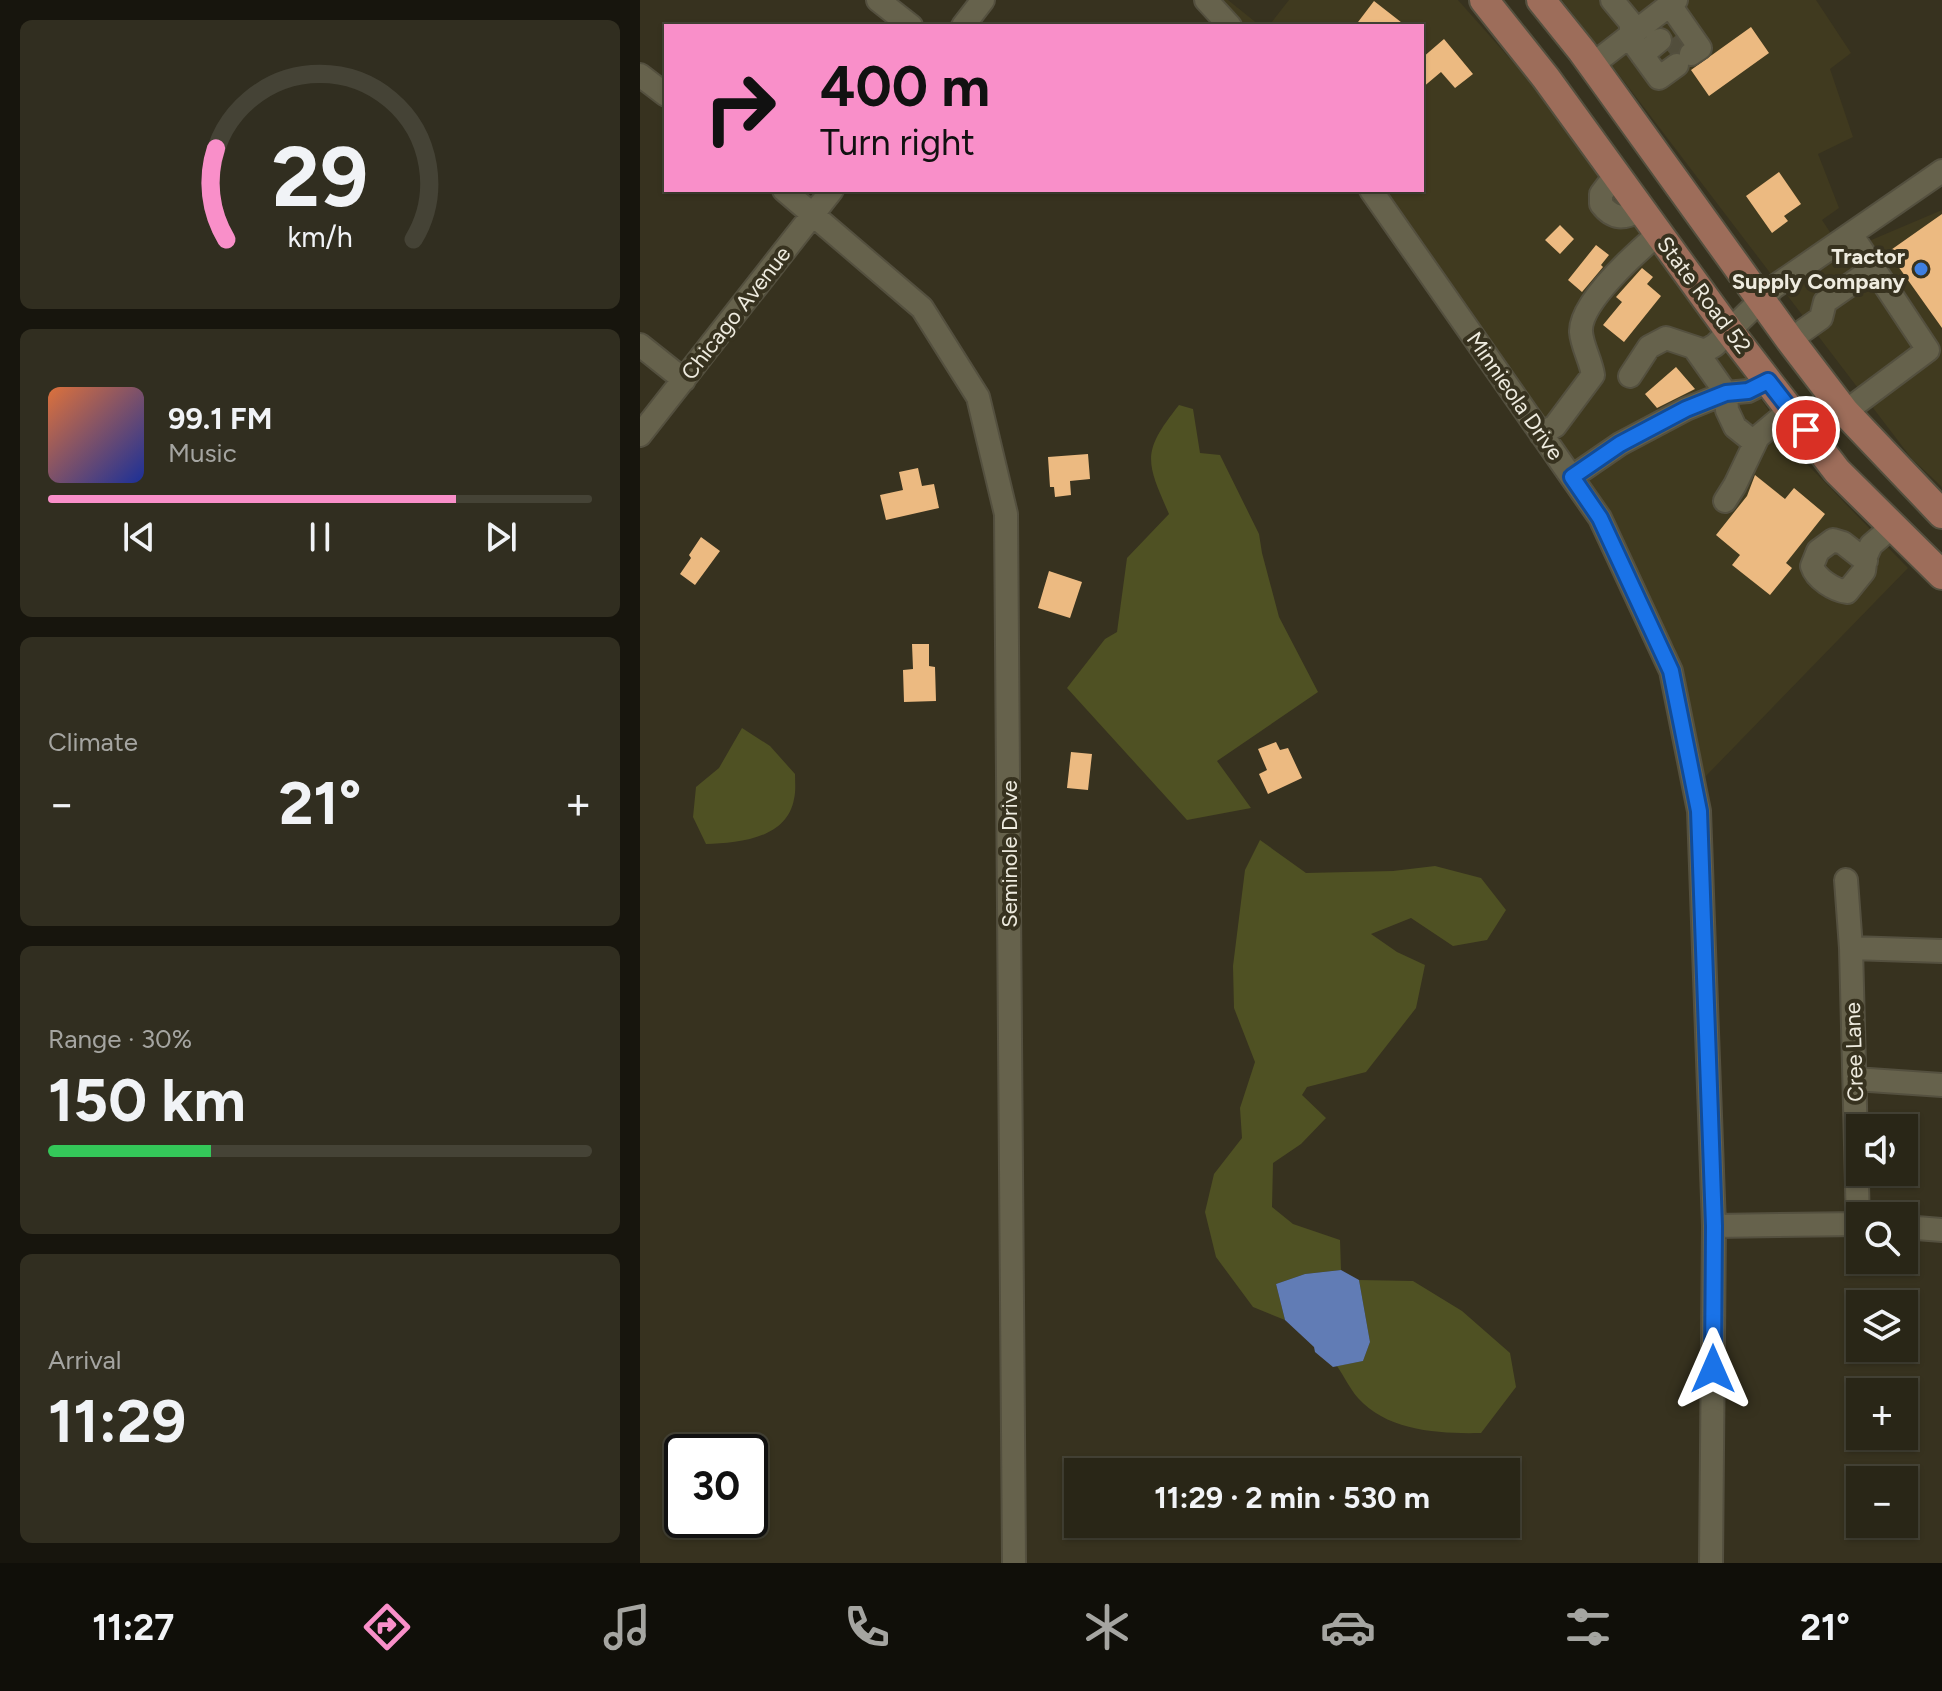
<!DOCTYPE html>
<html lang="en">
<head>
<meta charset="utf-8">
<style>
	body { margin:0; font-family:Figtree,sans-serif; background:#312e20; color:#f1f3f6; height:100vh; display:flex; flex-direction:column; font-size:30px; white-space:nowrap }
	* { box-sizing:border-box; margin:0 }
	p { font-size:26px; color:#a5a5a1 }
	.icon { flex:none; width:44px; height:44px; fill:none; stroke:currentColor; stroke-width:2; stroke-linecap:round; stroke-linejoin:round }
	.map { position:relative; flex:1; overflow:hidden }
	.panel { display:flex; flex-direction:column; gap:20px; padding:20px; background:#17150d; width:640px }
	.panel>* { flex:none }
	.banner { position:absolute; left:24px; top:24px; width:760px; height:168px; border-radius:0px; box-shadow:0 2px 6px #0004,0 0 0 2px #454336; background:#f98fc9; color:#111; overflow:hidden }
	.buttons { position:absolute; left:1206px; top:1114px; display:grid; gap:16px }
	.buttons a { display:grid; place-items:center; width:72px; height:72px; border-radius:0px; background:#292617; box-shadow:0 2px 6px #0004,0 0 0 2px #454336; font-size:40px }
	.speed { position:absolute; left:24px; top:1434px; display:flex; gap:16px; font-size:40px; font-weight:700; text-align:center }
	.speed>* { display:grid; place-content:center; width:104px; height:104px; border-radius:50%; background:#292617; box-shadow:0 2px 6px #0004,0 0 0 2px #454336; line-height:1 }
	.speed .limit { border:4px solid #111; border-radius:12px; background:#fff; color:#111 }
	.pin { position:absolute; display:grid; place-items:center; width:68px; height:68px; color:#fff; margin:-34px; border:4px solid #fff; border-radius:50%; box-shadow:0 2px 8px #0007 }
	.me { position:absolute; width:88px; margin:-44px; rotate:0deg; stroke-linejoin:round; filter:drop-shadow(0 0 6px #0008) }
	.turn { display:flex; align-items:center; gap:28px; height:168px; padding:0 24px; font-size:36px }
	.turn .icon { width:104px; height:104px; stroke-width:2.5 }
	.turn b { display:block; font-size:56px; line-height:68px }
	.big { font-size:60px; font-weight:700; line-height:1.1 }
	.panel .tile { flex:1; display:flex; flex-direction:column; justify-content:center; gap:12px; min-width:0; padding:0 28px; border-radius:12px; background:#312e20 }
	.panel .dial { align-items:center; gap:0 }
	.dial svg { height:208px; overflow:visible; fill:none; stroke:#454336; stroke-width:7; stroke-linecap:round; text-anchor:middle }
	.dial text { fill:#f1f3f6; stroke:none }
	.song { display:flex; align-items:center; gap:24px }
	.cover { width:96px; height:96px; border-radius:12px; background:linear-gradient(135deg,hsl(20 70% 55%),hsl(230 70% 35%)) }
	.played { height:8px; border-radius:4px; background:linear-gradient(90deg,#f98fc9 75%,#454336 75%) }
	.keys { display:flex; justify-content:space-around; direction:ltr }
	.heat { display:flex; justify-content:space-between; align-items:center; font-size:44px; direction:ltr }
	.charge { height:12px; border-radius:6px; background:linear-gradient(90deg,#34c759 30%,#454336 0) }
	.trip { position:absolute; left:424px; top:1458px; width:456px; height:80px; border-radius:0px; background:#292617; box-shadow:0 2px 6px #0004,0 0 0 2px #454336; font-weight:700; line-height:80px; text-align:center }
	.tab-bar { display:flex; height:128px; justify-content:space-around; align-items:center; background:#100f09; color:#a5a5a1 }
	.tab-bar .icon { width:56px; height:56px }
	.tab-bar .on { color:#f98fc9 }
	.tab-bar b { font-size:36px; color:#f1f3f6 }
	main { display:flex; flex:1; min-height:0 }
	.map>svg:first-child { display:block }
	.built { fill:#403a1f }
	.green { fill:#4f5123 }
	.water { fill:#617cb5 }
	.building { fill:#ecba81 }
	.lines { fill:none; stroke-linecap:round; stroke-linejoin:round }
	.minor-tunnel { stroke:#524e3c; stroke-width:22; stroke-dasharray:22 11; stroke-linecap:butt }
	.minor-casing { stroke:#54503f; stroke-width:26 }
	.major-casing { stroke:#54503f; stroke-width:32 }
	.minor { stroke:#66624c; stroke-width:22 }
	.major { stroke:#9d6d5a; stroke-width:28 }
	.route-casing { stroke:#114b97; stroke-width:20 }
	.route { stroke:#1a73e8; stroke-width:14 }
	.shop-dot { fill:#3f7fe0; stroke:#37321f; stroke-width:3 }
	.labels { text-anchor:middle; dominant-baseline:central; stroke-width:8; stroke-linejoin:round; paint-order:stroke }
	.poi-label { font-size:22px; font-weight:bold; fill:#eeebdf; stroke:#37321f; text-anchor:end }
	.street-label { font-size:22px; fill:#eeebdf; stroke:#37321f }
</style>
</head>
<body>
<main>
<section class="panel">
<div class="tile dial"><svg viewBox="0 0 100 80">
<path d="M14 69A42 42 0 1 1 86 69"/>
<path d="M14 69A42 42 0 0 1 10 34" stroke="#f98fc9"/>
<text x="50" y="56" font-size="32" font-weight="700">29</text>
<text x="50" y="72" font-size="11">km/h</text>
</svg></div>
<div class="tile">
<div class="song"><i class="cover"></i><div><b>99.1 FM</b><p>Music</p></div></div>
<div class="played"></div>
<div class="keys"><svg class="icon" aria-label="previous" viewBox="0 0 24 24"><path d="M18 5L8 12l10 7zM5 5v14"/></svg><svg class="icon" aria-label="pause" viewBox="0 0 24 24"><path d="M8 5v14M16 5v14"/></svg><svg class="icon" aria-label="next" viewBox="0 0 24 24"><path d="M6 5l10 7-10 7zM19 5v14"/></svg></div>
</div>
<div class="tile"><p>Climate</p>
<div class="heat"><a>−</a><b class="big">21°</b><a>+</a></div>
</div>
<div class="tile"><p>Range · 30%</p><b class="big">150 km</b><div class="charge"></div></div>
<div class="tile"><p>Arrival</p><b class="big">11:29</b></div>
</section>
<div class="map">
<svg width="1302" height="1563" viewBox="0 0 1302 1563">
	<rect width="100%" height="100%" fill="#37321f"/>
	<!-- built -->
	<path class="built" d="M566 0H588L619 25 631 23 649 0H818L911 105 1167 464 1268 568 1064 778 1035 648 890 411 727 190H782V26H597Z
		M922 0H1176L1211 53 1190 69 1213 137 1178 154 1199 208 1182 220 1203 252 1302 210V487L1272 459Z"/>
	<!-- green -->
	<path class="green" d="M539 405 553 409 560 453 580 455 619 534 622 553 639 617 678 692 577 761 611 808 547 820 427 688 465 639 477 632 487 558 529 514C506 461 501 453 539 405Z
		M102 728 130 746 155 774C155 782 156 791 154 799 147 839 98 843 66 844L53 817 56 787 79 768Z
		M620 840 666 873 753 871 795 866 841 878 866 910 847 940 813 946 771 918 731 934 757 952 785 965 776 1008 726 1072 667 1087 662 1095 686 1118 661 1144 633 1163 632 1207 653 1224 700 1240 701 1270 665 1274 636 1284 645 1320 613 1307 576 1257 565 1212 574 1174 602 1138 600 1108 615 1062 594 1008 593 966 605 870Z
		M719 1280 773 1281 822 1311 870 1353 876 1387 841 1433C800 1434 747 1431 718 1398 710 1389 704 1376 697 1366L723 1361 730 1342Z"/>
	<!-- water -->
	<path class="water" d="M701 1270 719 1280 730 1342 723 1361 693 1367 675 1352 674 1347 645 1320 636 1284 665 1274Z"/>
	<!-- building -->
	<path class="building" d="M734 1 766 26H715Z
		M1111 27 1129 53 1069 96 1051 70Z
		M804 39 833 74 815 88 801 72 782 88V58Z
		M1139 172 1161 204 1144 216 1148 221 1132 233 1106 196Z
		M1302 214V328L1248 252Z
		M920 225 934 239 920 254 905 240Z
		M956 245 969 255 961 265 963 267 942 292 928 280Z
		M1002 268 1013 277 1007 284 1021 296 984 342 963 325 982 302 976 297Z
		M1036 367 1055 389 1017 408 1005 394Z
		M448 454 450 479 430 481 431 495 415 497 414 487H410L408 457Z
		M278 468 282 486 294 484 299 508 246 520 240 495 263 490 259 472Z
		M1115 475 1145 499 1154 488 1185 514 1146 563 1152 568 1130 595 1092 565 1100 555 1076 535 1107 496Z
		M61 537 80 551 55 585 40 574 51 558 49 555Z
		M409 571 442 582 430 618 398 608Z
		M272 644H289V666L295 667 296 701 264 702 263 670 273 669Z
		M636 742 640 750 648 748 662 778 628 794 619 774 627 770 618 749Z
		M431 752 452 754 448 790 427 788Z"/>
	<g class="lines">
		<!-- minor-tunnel -->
		<path class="minor-tunnel" d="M1030 54 1043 44"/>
		<!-- minor casing -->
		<g class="minor-casing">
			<path id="minor" d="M238 0 271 26
				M566 0 590 26
				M972 0 991 23V36L995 45 1019 78 1037 65
				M1030 5 1060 48 1051 54
				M323 26 343 0
				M1002 55 1020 40
				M952 65 1036 0
				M0 75 26 95
				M976 174 961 194V204C973 220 984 219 1001 210
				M144 190 282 308 338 397 366 514 374 1563
				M731 190 960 518 1031 671 1059 811 1074 1226 1071 1563
				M1150 340 1181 318 1185 302 1234 268
				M0 345 44 380
				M1055 349 1086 393 1087 410 1095 427 1115 443
				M990 376 1009 347 1026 338 1065 351 1075 345 1134 287 1302 171
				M1205 412 1288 350 1211 234
				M901 434 915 426 953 375C951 361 942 346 941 332 939 303 997 252 1018 234
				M0 435 192 190
				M932 477 980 444 1046 409 1086 393 1108 391 1128 381
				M1085 501 1095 485 1118 437 1150 410
				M1226 561 1203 543 1193 540 1178 551 1172 566C1176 579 1194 590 1207 592L1224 571 1226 556 1231 545 1252 527
				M1206 880 1211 948 1218 1224
				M1211 948 1302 951
				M1215 1079 1302 1085
				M1074 1226 1220 1224
				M1264 1227 1302 1230"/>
		</g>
		<!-- major casing -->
		<g class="major-casing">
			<path id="major" d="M844 0 906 78 1090 332 1197 471 1302 575
				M901 0 942 51 1150 340 1205 412 1302 514"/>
		</g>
		<!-- minor -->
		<use href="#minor" class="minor"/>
		<!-- major -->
		<use href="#major" class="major"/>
	</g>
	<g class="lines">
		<!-- route casing -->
		<g class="route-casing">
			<path id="route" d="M1073 1369 1074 1226 1059 811 1031 671 960 518 932 477 980 444 1046 409 1086 393 1108 391 1128 381 1166 430"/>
		</g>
		<!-- route -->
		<use href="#route" class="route"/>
	</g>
	<!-- markers -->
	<circle class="shop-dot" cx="1281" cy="269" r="8"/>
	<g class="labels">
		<!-- poi labels -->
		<g class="poi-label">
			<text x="1265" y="256">Tractor<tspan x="1265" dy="25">Supply Company</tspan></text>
		</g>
		<!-- street labels -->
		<g class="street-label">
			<text transform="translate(1064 295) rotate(53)">State Road 52</text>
			<text transform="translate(96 313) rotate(-52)">Chicago Avenue</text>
			<text transform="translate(875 396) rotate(55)">Minnieola Drive</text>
			<text transform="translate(369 854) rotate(-90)">Seminole Drive</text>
			<text transform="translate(1214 1052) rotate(-92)">Cree Lane</text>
		</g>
	</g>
</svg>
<div class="buttons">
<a><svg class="icon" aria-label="sound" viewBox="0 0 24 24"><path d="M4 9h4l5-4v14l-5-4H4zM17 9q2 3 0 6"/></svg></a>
<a><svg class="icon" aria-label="search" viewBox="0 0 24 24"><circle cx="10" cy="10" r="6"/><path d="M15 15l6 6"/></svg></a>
<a><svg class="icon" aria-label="layers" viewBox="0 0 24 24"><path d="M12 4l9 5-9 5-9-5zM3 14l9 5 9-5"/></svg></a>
<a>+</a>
<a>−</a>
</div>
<div class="speed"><div class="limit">30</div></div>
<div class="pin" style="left:1166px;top:430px;background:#d93025"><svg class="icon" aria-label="arrive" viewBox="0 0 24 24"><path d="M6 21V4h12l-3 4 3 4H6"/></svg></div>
<svg class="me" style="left:1073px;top:1369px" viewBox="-20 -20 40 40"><path d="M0-17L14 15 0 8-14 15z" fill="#1a73e8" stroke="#fff" stroke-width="4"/></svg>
<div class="trip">11:29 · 2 min · 530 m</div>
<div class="banner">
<div class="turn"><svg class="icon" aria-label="right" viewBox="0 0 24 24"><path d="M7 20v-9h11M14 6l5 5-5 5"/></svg><div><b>400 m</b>Turn right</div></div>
</div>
</div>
</main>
<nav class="tab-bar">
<b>11:27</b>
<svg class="icon on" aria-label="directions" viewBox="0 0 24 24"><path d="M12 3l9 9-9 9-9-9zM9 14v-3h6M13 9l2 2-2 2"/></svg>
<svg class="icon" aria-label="music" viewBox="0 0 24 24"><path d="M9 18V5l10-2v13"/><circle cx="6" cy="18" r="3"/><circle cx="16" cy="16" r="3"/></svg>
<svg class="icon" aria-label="phone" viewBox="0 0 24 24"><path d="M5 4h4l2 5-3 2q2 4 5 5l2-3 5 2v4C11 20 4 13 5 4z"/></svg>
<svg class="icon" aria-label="climate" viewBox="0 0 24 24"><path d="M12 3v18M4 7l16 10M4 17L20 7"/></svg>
<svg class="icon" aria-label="car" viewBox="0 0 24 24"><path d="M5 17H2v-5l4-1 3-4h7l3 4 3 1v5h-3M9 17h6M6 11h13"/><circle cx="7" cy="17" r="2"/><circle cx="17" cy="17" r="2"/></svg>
<svg class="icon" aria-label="filters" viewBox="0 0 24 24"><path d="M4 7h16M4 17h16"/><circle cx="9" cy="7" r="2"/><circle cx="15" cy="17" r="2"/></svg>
<b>21°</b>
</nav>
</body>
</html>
